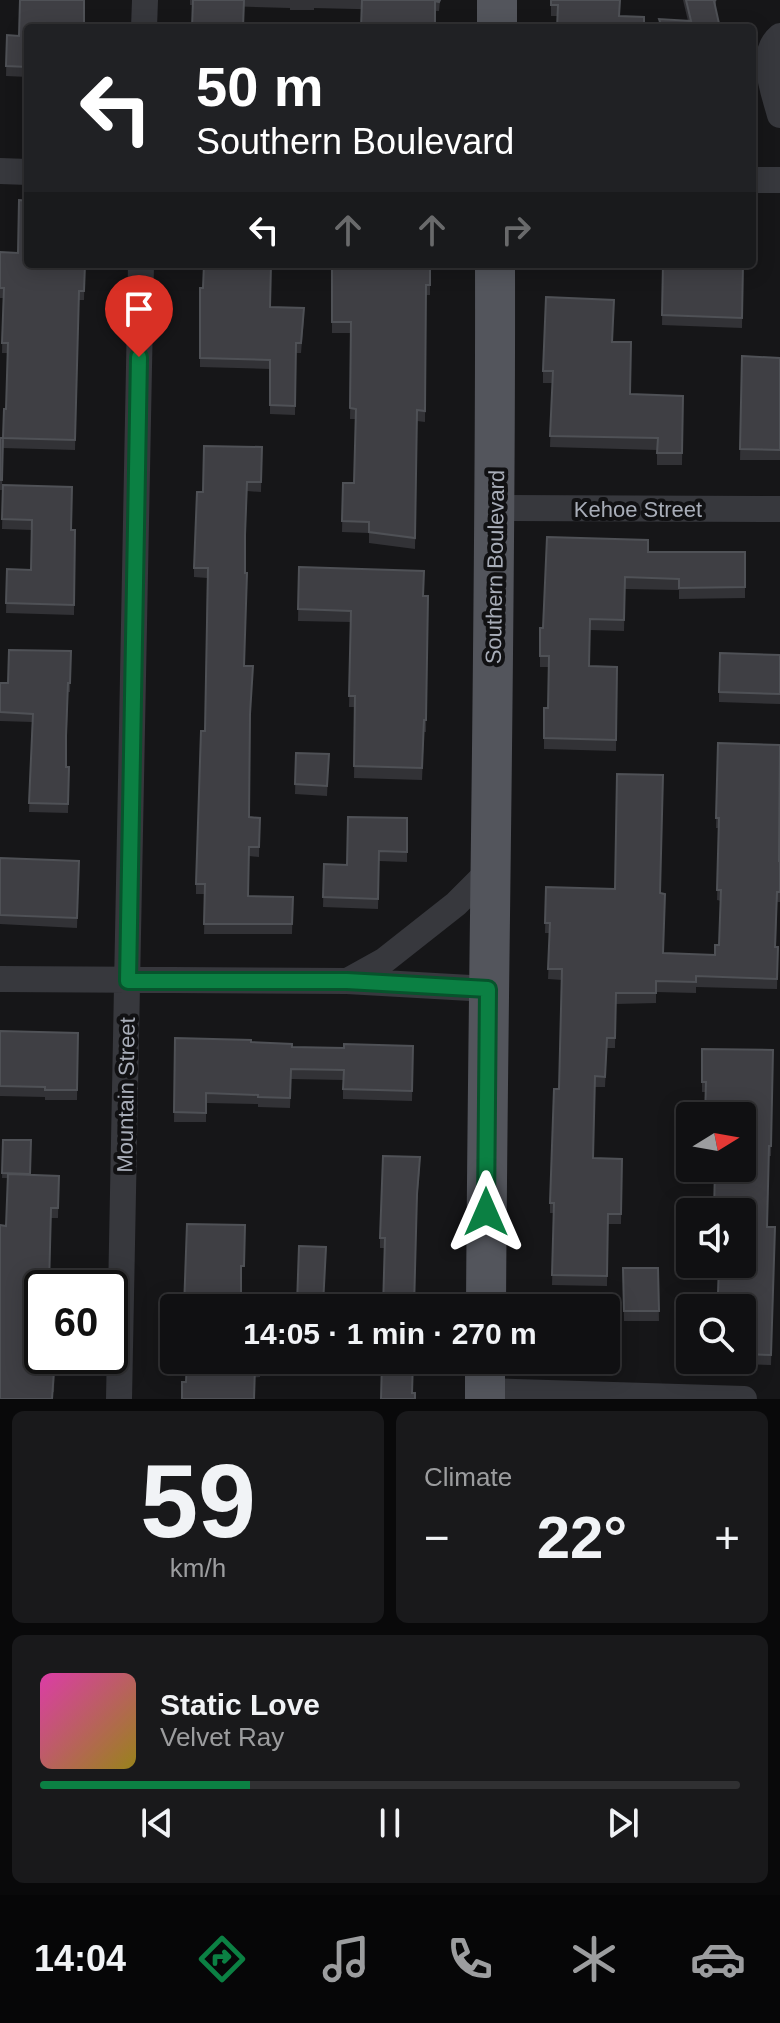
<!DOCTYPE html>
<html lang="en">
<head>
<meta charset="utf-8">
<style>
	body { margin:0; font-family:Arial,sans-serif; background:#19191b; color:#f1f3f6; height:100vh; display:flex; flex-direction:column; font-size:30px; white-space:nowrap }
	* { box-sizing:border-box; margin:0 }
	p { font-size:26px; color:#9c9d9f }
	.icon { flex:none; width:44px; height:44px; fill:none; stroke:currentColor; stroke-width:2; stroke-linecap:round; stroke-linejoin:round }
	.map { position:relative; height:1399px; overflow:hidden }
	.side { display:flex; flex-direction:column; gap:12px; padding:12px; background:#09090a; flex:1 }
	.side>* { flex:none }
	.hud { position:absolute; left:24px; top:24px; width:732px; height:244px; border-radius:8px; box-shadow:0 4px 20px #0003,0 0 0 2px #303032; background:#202124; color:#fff; overflow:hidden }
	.needle { width:52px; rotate:79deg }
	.buttons { position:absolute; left:676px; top:1102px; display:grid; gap:16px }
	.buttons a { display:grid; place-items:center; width:80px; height:80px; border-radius:8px; background:#101012; box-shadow:0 4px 20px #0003,0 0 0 2px #303032; font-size:40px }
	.speed { position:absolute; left:24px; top:1270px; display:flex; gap:16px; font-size:40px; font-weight:700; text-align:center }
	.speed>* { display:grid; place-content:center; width:104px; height:104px; border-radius:50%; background:#101012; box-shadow:0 4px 20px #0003,0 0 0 2px #303032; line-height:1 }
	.speed .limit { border:4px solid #111; border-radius:12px; background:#fff; color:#111 }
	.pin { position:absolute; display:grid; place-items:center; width:68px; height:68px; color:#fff; margin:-82px -34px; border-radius:50% 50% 50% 0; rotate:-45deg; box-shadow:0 0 8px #0007 }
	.pin .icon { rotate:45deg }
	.me { position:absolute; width:88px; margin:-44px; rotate:0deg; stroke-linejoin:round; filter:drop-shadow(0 0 6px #0008) }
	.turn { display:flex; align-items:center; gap:28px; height:168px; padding:0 40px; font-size:36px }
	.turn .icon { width:104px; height:104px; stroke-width:2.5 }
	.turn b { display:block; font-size:56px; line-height:68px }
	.lanes { display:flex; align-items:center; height:76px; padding:0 40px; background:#0003; justify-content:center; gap:40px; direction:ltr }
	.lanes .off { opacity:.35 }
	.big { font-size:60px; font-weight:700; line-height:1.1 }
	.side .tile { flex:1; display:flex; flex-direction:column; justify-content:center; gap:12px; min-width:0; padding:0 28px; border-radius:12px; background:#19191b }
	.side .dial { align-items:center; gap:0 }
	.dial b { font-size:104px; line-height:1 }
	.song { display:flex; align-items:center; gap:24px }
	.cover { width:96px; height:96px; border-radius:12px; background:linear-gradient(135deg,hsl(320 70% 55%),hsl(50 70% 35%)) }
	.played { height:8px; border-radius:4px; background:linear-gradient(90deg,#0b8043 30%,#303032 30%) }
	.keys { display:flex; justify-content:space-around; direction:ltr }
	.heat { display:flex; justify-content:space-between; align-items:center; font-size:44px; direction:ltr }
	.side .tiles { flex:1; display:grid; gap:12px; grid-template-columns:1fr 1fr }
	.tile:last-child { grid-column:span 2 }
	.trip { position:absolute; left:160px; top:1294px; width:460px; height:80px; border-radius:8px; background:#101012; box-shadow:0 4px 20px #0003,0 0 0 2px #303032; font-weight:700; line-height:80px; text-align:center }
	.tabs { display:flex; height:128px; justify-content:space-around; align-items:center; background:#060607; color:#9c9d9f }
	.tabs .icon { width:56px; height:56px }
	.tabs .active { color:#0b8043 }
	.tabs b { font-size:36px; color:#f1f3f6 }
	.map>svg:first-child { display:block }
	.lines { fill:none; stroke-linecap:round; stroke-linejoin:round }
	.street { stroke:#37383d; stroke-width:26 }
	.primary { stroke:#53555c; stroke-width:40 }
	.wall { fill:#323236 }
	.building { fill:#3f3f44; stroke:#4f5156; stroke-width:2 }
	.route-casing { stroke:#07532c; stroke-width:20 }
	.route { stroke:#0b8043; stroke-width:14 }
	.labels { text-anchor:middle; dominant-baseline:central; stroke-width:8; stroke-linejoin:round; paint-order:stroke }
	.street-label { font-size:22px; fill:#a8adb8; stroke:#111113 }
</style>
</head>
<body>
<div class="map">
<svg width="780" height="1399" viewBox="0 0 780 1399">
	<rect width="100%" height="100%" fill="#161618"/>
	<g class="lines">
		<!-- street -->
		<path class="street" d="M144 28 145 0
			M780 36C758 54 774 92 780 115
			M0 171 28 172
			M752 180H780
			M496 508 780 509
			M0 979 347 981 488 989
			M349 980 385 960 456 904 490 870
			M485 1391 744 1399
			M119 1399 141 264"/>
		<!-- primary -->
		<path class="primary" d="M497 28V0
			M486 1308C488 960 496 612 495 264
			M485 1399V1360"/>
	</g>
	<!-- wall -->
	<path class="wall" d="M190 0H440L439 11 314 8V10H290V8L190 5Z
		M551 0H620L557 16H551Z
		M683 0H716V11L720 28H659V19L688 21Z
		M28 28V77L6 76 7 35 19 36Z
		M0 252 85 264 84 300H79L75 450 3 448 2 490H0V438H3L6 409 8 353H2L3 298H0Z
		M332 264H430V295H426L425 422 417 421 415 549 369 543V533L342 532 343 483H354L356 419H350L351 333H332Z
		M663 264H743L742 328 662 325Z
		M200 288 304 318 301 353H296L295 415 270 414V369L200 367Z
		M613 342 630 394 683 396 682 465H657V450L550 447 552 383H543V371Z
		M742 356 780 358V460H740Z
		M262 447 261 492 247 491 245 545V666L250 723 249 817 260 818 259 857 249 856 248 896 293 897 292 934H204L205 894H196V884L205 731 207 578 194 577V568L203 492Z
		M3 485 71 530H75L74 615 6 613 7 569 31 570 32 530 2 529Z
		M648 552H745V598L679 599V590L625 589 624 631 590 630V666L617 667 616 751 544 749V708H548L549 667H540V656L543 628Z
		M299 567 428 596 426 732H424L422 780 354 778 355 707H349L351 622 298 621Z
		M71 651 70 692H68L66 767H69L68 813 29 812 32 722 0 721V683H8Z
		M780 655V704L719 702V692Z
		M718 743 780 861V902H777L776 947H778L777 989 696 987V993L656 992V1003L616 1004 615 1048H607L605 1087H595L593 1158 622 1159 621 1224H608L607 1286 552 1285 554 1213H550V1203L559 1089 562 980 548 979 550 933H545L546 887 660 893 663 953 715 955 719 945 721 901 717 900 719 828H716Z
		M296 753 329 754 327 796 295 794Z
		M407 818V862L379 861 378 909 323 907 324 864 347 865Z
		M0 858 79 861 77 928 0 924Z
		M0 1031 78 1033 77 1100H45V1097L0 1096Z
		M175 1038 251 1042 292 1047 344 1048 413 1046 412 1101 343 1099V1080L291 1079 290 1108 258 1107V1104L206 1103V1122H174Z
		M702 1049 773 1050 771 1156H769L767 1227H775L771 1365 705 1363V1360H742V1308L718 1293 742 1168 706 1092H702Z
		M3 1140 30 1175 59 1176 58 1218H51L42 1288 55 1356 54 1392H52L6 1226 8 1178H2Z
		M420 1166 417 1203 384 1248H380V1238Z
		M299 1246 326 1247 323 1308H297Z
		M623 1268H658L659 1321H624Z
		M260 1360V1377L186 1382Z"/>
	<!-- building -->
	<path class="building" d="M20 0H84V28H28V67L6 66 7 35 19 36Z
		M193 0H244L243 28H192Z
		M362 0H440L439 2 435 1V28H361Z
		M551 0H620L619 16 644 17V28H557L558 5H551Z
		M686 0H716L714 1 720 28H662L659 19 691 21Z
		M19 200 28 201V264H85L84 291H79L75 440 3 438 4 409H6L8 343H2L4 288H0V252L18 253Z
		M204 264H271L270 307 304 308 301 343H296L295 406 270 405V360L200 358V288H203Z
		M332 264H430V285H426L425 411 417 410 415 538 369 532V522L342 521 343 483H354L356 409 350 408 351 322H332Z
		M663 264H743L742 318 662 315Z
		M546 297 614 300 612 342H631L630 394 683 396 682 453H657L658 438 550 436 553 371H543Z
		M742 356 780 358V450L740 449Z
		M0 438H3L2 480H0Z
		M204 446 262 447 261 482H247L245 535V573H247L244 666H253L250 714 249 817 260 818 259 847H249L248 896 293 897 292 924H204L205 884H196L201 731H205L208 568H194L197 492H203Z
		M3 485 72 487 71 530H75L74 605 6 603 7 569 31 570 32 520 2 519Z
		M547 537 648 540V552H745V587L679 588V579L625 577 624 620 590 619 589 666 617 667 616 740 544 738V708H548L549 656H540V628H543Z
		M299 567 424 571 423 596H428L426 720H424L422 768 354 766 355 696H349L351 611 298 609Z
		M9 650 71 651 70 683H68L66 736V767H69L68 804 29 803 33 714 0 712V683H8Z
		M720 653 780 655V694L719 692Z
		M718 743 780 745 779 861H780V892H777L775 947H778L777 979 696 976V982L656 981V993H616L615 1038H607L605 1077 595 1076 593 1158 622 1159 621 1214H608L607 1276 552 1275 554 1203H550L554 1089H559L562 969H548L550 923H545L546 887 615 889 617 774 663 775 660 893 665 894 663 953 715 955V945H719L721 890H717L719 818H716Z
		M296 753 329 754 327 786 295 784Z
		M348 817 407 818V852L379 851 378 899 323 897 324 864 347 865Z
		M0 858 79 861 77 918 0 915Z
		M0 1031 78 1033 77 1090H45V1087L0 1086Z
		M175 1038 251 1040V1042L292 1044V1047L344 1048V1044L413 1046 412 1091 343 1089 344 1070 291 1069 290 1098 258 1097V1095L206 1093V1113L174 1112Z
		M702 1049 773 1050 771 1146H769L767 1227H775L771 1355 742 1354V1308H710V1293H718L719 1264H742V1212H714L715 1168H742V1116H705L706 1082H702Z
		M3 1140H31L30 1174 2 1173Z
		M383 1156 420 1157 417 1194 414 1308H383L385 1238H380Z
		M8 1174 59 1176 58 1208H51L49 1287 59 1288H42V1356H55L52 1399H0V1225L6 1226Z
		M187 1224 245 1225 244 1266H241V1308H184Z
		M299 1246 326 1247 323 1305 297 1304Z
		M623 1268H658L659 1311H624Z
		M187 1360H260V1367H255L254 1399H182V1382H186Z
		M382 1360H413L412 1393H415V1399H381Z"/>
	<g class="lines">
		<!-- route casing -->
		<g class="route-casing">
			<path id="route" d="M139 357 128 981H347L488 989 486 1212"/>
		</g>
		<!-- route -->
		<use href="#route" class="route"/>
	</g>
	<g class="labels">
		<!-- street labels -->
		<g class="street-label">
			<text x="638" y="509">Kehoe Street</text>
			<text transform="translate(495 567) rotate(-89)">Southern Boulevard</text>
			<text transform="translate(126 1095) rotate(-89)">Mountain Street</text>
		</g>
	</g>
</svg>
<div class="buttons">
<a><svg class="needle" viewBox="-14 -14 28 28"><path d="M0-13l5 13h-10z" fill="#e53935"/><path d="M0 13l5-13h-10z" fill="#9c9d9f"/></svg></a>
<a><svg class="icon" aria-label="sound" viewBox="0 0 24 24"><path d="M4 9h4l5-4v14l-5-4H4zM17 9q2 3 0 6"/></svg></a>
<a><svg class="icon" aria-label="search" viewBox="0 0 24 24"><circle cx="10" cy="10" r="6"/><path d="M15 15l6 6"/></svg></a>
</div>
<div class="speed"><div class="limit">60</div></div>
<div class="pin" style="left:139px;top:357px;background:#d93025"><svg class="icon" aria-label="arrive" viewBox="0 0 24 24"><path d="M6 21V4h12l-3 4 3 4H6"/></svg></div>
<svg class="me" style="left:486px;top:1212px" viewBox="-20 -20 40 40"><path d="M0-17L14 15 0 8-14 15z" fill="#0b8043" stroke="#fff" stroke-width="4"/></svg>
<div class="trip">14:05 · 1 min · 270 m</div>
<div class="hud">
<div class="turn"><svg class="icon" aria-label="left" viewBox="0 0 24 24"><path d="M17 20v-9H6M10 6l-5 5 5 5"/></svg><div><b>50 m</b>Southern Boulevard</div></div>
<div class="lanes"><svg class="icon" aria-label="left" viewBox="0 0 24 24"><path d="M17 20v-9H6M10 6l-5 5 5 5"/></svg><svg class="icon off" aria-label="ahead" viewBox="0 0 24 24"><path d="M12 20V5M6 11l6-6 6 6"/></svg><svg class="icon off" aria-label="ahead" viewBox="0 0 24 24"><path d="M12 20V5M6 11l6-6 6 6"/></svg><svg class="icon off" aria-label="right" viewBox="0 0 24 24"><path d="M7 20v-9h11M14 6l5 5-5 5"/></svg></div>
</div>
</div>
<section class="side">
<div class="tiles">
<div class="tile dial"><b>59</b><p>km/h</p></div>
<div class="tile"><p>Climate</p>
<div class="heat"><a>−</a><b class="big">22°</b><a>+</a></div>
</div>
<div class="tile">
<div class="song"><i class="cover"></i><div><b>Static Love</b><p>Velvet Ray</p></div></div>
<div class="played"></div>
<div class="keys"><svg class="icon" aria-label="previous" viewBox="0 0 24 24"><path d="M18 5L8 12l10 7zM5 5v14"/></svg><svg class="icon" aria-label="pause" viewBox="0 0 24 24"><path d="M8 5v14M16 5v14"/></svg><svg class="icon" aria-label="next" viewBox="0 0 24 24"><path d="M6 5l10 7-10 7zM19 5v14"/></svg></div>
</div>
</div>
</section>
<nav class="tabs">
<b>14:04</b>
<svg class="icon active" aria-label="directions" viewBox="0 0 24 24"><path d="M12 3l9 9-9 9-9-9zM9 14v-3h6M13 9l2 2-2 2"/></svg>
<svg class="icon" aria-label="music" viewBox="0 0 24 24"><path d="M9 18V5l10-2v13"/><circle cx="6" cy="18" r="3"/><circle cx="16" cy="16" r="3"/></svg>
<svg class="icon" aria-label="phone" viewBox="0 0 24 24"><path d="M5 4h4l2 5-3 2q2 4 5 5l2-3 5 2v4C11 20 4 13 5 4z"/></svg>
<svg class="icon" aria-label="climate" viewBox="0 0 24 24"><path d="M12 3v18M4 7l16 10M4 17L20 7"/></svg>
<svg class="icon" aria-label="car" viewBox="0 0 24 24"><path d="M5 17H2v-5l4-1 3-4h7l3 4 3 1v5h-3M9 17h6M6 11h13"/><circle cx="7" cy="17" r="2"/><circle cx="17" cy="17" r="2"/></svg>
</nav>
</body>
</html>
